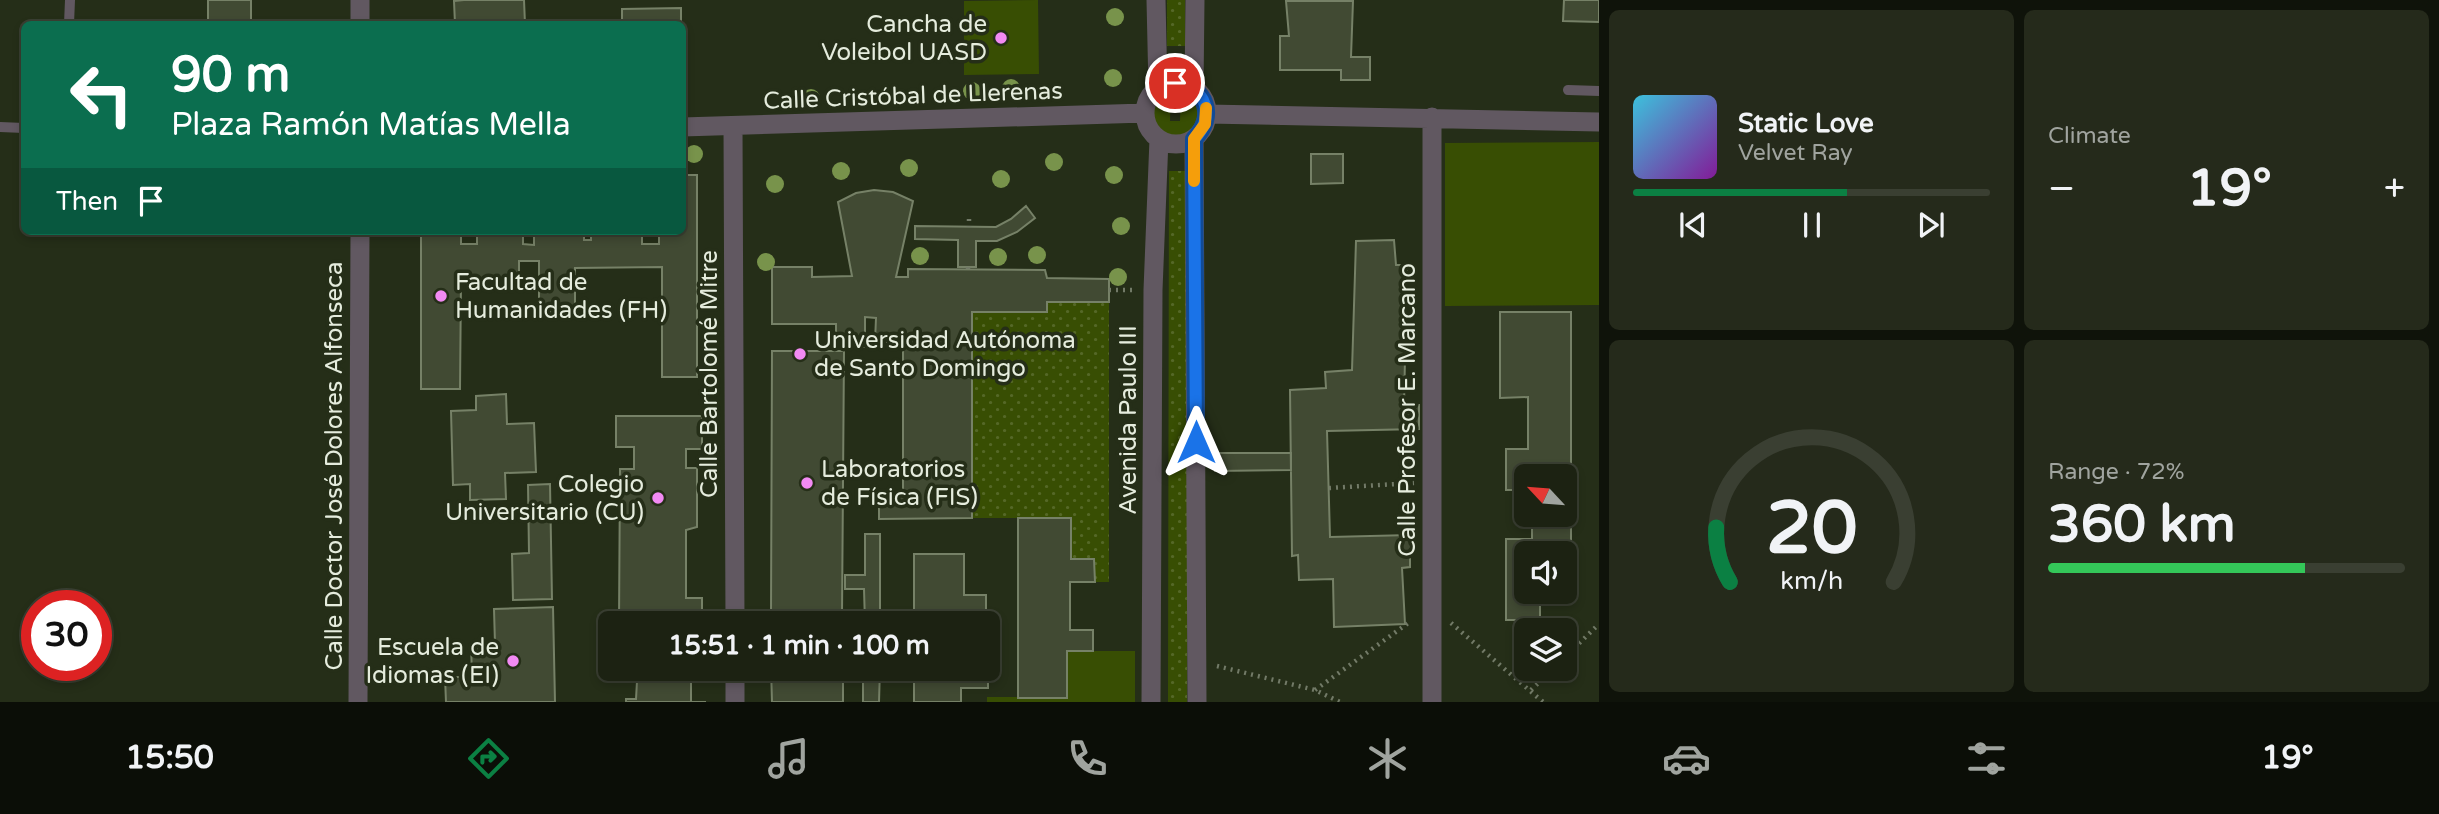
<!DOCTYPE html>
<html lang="en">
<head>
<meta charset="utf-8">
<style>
	body { margin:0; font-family:"Varela Round",sans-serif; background:#252a1b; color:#f1f3f6; height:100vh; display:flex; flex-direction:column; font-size:26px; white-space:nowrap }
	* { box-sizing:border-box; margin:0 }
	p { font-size:23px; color:#a0a49f }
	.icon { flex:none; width:38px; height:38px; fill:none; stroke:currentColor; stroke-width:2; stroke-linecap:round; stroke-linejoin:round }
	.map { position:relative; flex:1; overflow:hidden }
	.panel { display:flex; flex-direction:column; gap:10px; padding:10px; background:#0f130a; width:840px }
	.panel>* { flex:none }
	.guide { position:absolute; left:21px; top:21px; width:665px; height:214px; border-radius:10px; box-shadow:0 4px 10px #0003,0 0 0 2px #3a3f32; background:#0b6e4f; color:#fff; overflow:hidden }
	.needle { width:46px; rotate:296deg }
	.controls { position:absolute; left:1514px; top:464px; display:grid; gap:14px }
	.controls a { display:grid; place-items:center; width:63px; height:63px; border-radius:10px; background:#1c2212; box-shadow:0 4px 10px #0003,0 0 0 2px #3a3f32; font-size:35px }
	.speed { position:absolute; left:21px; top:590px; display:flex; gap:14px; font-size:35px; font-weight:700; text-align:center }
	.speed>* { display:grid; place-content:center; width:91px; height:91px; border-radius:50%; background:#1c2212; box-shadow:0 4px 10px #0003,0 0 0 2px #3a3f32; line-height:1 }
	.speed .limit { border:10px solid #d22; background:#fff; color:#111 }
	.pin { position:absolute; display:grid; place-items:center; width:60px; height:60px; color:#fff; margin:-30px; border:4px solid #fff; border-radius:50%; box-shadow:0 2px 7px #0007 }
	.me { position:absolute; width:77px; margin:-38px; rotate:0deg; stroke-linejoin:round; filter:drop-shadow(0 0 5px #0008) }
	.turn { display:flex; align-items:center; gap:24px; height:147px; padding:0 35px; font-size:32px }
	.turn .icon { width:91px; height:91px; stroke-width:2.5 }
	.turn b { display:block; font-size:49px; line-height:60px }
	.then { display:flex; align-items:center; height:66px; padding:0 35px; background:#0003; gap:14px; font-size:26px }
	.big { font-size:52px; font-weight:700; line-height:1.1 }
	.panel .tile { flex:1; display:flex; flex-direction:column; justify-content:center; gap:10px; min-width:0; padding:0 24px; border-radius:10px; background:#252a1b }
	.panel .dial { align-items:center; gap:0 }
	.dial svg { height:182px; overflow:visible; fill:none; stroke:#3a3f32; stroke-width:7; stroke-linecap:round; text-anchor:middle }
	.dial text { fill:#f1f3f6; stroke:none }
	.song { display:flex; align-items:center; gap:21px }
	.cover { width:84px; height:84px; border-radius:10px; background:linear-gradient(135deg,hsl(190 70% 55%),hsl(290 70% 35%)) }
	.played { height:7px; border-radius:4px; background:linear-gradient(90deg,#0b8043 60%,#3a3f32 60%) }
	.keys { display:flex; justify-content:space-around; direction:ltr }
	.heat { display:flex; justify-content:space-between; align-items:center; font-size:38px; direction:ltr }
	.charge { height:10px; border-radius:5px; background:linear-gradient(90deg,#34c759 72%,#3a3f32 0) }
	.panel .tiles { flex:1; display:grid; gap:10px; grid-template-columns:repeat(2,1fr) }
	.trip { position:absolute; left:598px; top:611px; width:402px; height:70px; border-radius:10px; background:#1c2212; box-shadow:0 4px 10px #0003,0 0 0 2px #3a3f32; font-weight:700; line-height:70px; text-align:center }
	.tabs { display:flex; height:112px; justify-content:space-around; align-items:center; background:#0b0e07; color:#a0a49f }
	.tabs .icon { width:49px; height:49px }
	.tabs .on { color:#0b8043 }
	.tabs b { font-size:32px; color:#f1f3f6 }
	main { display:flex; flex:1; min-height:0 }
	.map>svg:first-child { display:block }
	.grass { fill:url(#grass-dots) }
	.park { fill:#384e03 }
	.building { fill:#414a33; stroke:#768167; stroke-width:2 }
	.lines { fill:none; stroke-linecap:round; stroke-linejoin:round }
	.path { stroke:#727a67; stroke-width:4.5; stroke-dasharray:2 5; stroke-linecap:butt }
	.service { stroke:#615861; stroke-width:10 }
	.minor { stroke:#615861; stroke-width:19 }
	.tree { fill:#78934b }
	.route-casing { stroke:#114b97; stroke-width:18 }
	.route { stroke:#1a73e8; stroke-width:12 }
	.slow { stroke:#f59e0b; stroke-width:12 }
	.poi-dot { fill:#f28af3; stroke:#252e18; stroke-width:2.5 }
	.labels { text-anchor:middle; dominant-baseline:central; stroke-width:7; stroke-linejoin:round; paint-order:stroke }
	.poi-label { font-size:24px; fill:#e5ecdd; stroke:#252e18; text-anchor:end }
	.street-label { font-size:24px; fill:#e5ecdd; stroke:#252e18 }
</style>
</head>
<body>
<main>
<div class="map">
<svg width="1599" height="702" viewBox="0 0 1599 702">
	<defs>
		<pattern id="grass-dots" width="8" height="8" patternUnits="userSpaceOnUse" patternTransform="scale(1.75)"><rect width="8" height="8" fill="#384e03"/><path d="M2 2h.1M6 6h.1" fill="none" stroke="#556827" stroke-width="1.8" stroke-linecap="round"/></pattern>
	</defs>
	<rect width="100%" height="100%" fill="#252e18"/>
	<!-- grass -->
	<path class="grass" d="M1167 0H1185V46H1167Z
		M1169 171H1188L1187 702H1168Z
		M1047 302H1109V582H1095L1094 559H1071V518H972V312H1046Z"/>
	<!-- park -->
	<path class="park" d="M1038 0 1039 74 964 75V1Z
		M1171 83 1170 121H1180L1181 83 1199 93C1230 145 1144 161 1147 111 1148 97 1158 89 1171 83Z
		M1599 142V305L1445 306V143Z
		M1067 651H1135V702H987V697H1067Z"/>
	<!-- building -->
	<path class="building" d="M208 0H251V24H208Z
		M464 0H524L525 24H455L454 1Z
		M1564 0H1599V22L1563 21Z
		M1286 1H1353L1351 57H1370V80H1341V70H1280V36H1289Z
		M681 8V24H622V9Z
		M1311 154H1343V183L1311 184Z
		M682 175H697V377H662V267L575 268V311L539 312V261H519V280H461L460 389H421V231H461V244H477V231H523V244L534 245V231H584V240H591V231H642V244H659V231H682Z
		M874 190 893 192 913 201 896 277H908V269L1045 270 1047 278 1109 279V302H1047V312H972V518L879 519V494H903V342H875L876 318 865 317V347H836V324H772V267H812V277L852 276 838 202 856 193Z
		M1026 206 1035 218 1017 232 997 241H976V267H958V240L915 239V226L996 227 1011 219Z
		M1394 240 1396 265H1407L1404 406 1419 405V429L1327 431 1330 537 1410 535V567L1402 568 1405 624 1334 627 1333 579 1299 580 1298 555 1292 556 1290 390 1326 388 1325 372 1352 370 1356 241Z
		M1500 312H1571V574H1564V553H1526V592H1540V620H1506V539H1532V514H1564V476H1526V490H1506V449H1528V397L1500 398Z
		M772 351H844L842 615H771Z
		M506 394 507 424 534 423 536 472 505 473 506 499 470 500V484L453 485 451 411 476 410V396Z
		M616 416H702V449H686V468H697V527L686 530V598H702V623H619L620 469H634V447H616Z
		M1215 453H1291V470L1215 471Z
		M550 484 552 599 513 600 512 554 529 553 528 485Z
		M1018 518H1071V559H1094L1095 582H1070V630H1093V651H1067V698H1018Z
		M865 534H880V623H865L864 589H845V575H865Z
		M914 554H964V595H986V617H961V623H914Z
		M553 607 555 702H446L445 677H472L471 644H495L494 609Z
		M771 615H842V623H771Z
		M619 668H702V677H691V702H706H626V699H636L637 681H619Z
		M771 668H843V702H772Z
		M846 668H880L879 702H863V674H846Z
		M914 668 988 669V688H961V702H914Z"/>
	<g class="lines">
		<!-- path -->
		<path class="path" d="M969 219V227
			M968 269V267
			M1109 290H1133
			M1329 488 1414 483
			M1451 623 1543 702
			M1564 658 1599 624
			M1217 666 1315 690 1340 702
			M1315 690 1411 621
			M1531 690 1554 668"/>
		<!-- service -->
		<path class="service" d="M69 24 70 0
			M1568 90 1599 91
			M0 127 24 128"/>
		<!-- minor -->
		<path class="minor" d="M1156 0 1158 89
			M360 24V0
			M1145 113a31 31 0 1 1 62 0a31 31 0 1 1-62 0Z
			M1194 88 1195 0
			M1207 114 1599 122
			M1432 117V702
			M733 126 735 623
			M682 127 1145 113
			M1194 139 1197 702
			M735 668V702
			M358 702 360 231
			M1151 702 1153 290 1159 139"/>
	</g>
	<!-- trees -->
	<g class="tree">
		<circle cx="1115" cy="17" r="9"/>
		<circle cx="1113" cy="78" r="9"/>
		<circle cx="1011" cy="88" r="9"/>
		<circle cx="972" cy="91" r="9"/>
		<circle cx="811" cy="98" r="9"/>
		<circle cx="694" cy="154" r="9"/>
		<circle cx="1054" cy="162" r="9"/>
		<circle cx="909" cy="168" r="9"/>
		<circle cx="841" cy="171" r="9"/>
		<circle cx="1114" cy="175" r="9"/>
		<circle cx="1001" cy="179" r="9"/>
		<circle cx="775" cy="184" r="9"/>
		<circle cx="1121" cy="226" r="9"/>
		<circle cx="1037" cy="255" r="9"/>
		<circle cx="920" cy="256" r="9"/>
		<circle cx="998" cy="257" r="9"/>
		<circle cx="766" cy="262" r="9"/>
		<circle cx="1118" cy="277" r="9"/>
	</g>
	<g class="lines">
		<!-- route casing -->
		<g class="route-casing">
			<path id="route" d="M1175 83C1207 87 1216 117 1194 139L1196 442"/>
		</g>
		<!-- route -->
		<use href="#route" class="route"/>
		<!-- slow -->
		<path class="slow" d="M1194 181V139L1205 124 1206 108"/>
	</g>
	<!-- markers -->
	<g class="poi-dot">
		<circle cx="1001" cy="38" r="7"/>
		<circle cx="441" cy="296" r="7"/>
		<circle cx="800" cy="354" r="7"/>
		<circle cx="807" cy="483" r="7"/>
		<circle cx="658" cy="498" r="7"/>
		<circle cx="513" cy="661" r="7"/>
	</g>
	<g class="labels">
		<!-- poi labels -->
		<g class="poi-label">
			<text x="987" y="24">Cancha de<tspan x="987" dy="28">Voleibol UASD</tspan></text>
			<text x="455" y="282" text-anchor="start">Facultad de<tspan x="455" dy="28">Humanidades (FH)</tspan></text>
			<text x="814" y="340" text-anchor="start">Universidad Autónoma<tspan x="814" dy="28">de Santo Domingo</tspan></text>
			<text x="821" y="469" text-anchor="start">Laboratorios<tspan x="821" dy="28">de Física (FIS)</tspan></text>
			<text x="644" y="484">Colegio<tspan x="644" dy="28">Universitario (CU)</tspan></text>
			<text x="499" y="647">Escuela de<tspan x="499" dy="28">Idiomas (EI)</tspan></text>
		</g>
		<!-- street labels -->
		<g class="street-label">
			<text transform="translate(913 96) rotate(-2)">Calle Cristóbal de Llerenas</text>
			<text transform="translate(709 374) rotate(-90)">Calle Bartolomé Mitre</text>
			<text transform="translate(1407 410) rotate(-90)">Calle Profesor E. Marcano</text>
			<text transform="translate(1128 420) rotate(-90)">Avenida Paulo III</text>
			<text transform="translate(334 466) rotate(-90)">Calle Doctor José Dolores Alfonseca</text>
		</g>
	</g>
</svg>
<div class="controls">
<a><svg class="needle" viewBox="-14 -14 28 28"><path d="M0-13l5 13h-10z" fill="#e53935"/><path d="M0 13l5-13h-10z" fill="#a0a49f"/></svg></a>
<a><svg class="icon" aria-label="sound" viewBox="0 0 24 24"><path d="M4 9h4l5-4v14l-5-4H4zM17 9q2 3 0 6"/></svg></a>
<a><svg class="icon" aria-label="layers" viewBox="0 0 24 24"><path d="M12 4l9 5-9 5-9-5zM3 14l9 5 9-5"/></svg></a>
</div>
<div class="speed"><div class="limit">30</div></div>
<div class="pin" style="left:1175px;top:83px;background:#d93025"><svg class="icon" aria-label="arrive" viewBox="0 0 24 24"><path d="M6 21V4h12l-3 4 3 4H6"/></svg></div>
<svg class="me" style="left:1196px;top:442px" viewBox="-20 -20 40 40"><path d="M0-17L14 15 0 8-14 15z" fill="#1a73e8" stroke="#fff" stroke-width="4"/></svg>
<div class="trip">15:51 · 1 min · 100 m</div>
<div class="guide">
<div class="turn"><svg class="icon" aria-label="left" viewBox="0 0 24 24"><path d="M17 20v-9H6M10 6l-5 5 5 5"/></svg><div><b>90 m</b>Plaza Ramón Matías Mella</div></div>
<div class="then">Then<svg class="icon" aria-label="arrive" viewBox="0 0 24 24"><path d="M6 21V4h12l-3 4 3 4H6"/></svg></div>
</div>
</div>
<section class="panel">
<div class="tiles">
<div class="tile">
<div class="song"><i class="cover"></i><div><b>Static Love</b><p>Velvet Ray</p></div></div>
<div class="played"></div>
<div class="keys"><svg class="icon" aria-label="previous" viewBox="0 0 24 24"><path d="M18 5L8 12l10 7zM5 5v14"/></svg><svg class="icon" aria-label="pause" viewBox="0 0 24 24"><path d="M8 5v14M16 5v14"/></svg><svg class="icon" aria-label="next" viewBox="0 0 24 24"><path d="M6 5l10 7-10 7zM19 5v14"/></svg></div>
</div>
<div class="tile"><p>Climate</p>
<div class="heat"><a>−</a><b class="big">19°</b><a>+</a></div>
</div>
<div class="tile dial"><svg viewBox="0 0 100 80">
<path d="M14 69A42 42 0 1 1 86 69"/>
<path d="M14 69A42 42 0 0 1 8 45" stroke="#0b8043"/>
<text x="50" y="56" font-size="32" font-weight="700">20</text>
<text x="50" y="72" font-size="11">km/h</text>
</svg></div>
<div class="tile"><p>Range · 72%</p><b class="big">360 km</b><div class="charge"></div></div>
</div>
</section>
</main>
<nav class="tabs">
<b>15:50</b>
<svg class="icon on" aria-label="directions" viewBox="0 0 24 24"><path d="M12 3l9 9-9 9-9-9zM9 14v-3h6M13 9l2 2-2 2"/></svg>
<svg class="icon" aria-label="music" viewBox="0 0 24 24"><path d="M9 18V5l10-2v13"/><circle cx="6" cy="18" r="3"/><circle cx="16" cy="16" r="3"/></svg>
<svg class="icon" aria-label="phone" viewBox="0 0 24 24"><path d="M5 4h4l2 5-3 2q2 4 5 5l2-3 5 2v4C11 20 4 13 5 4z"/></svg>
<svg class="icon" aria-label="climate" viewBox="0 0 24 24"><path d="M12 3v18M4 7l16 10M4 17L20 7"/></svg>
<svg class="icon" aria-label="car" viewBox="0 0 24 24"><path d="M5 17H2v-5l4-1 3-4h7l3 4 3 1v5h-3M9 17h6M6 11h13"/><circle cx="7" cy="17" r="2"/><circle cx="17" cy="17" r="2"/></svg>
<svg class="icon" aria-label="filters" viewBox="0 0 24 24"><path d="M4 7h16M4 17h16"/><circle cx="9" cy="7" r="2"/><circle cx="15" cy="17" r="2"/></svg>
<b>19°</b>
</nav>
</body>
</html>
